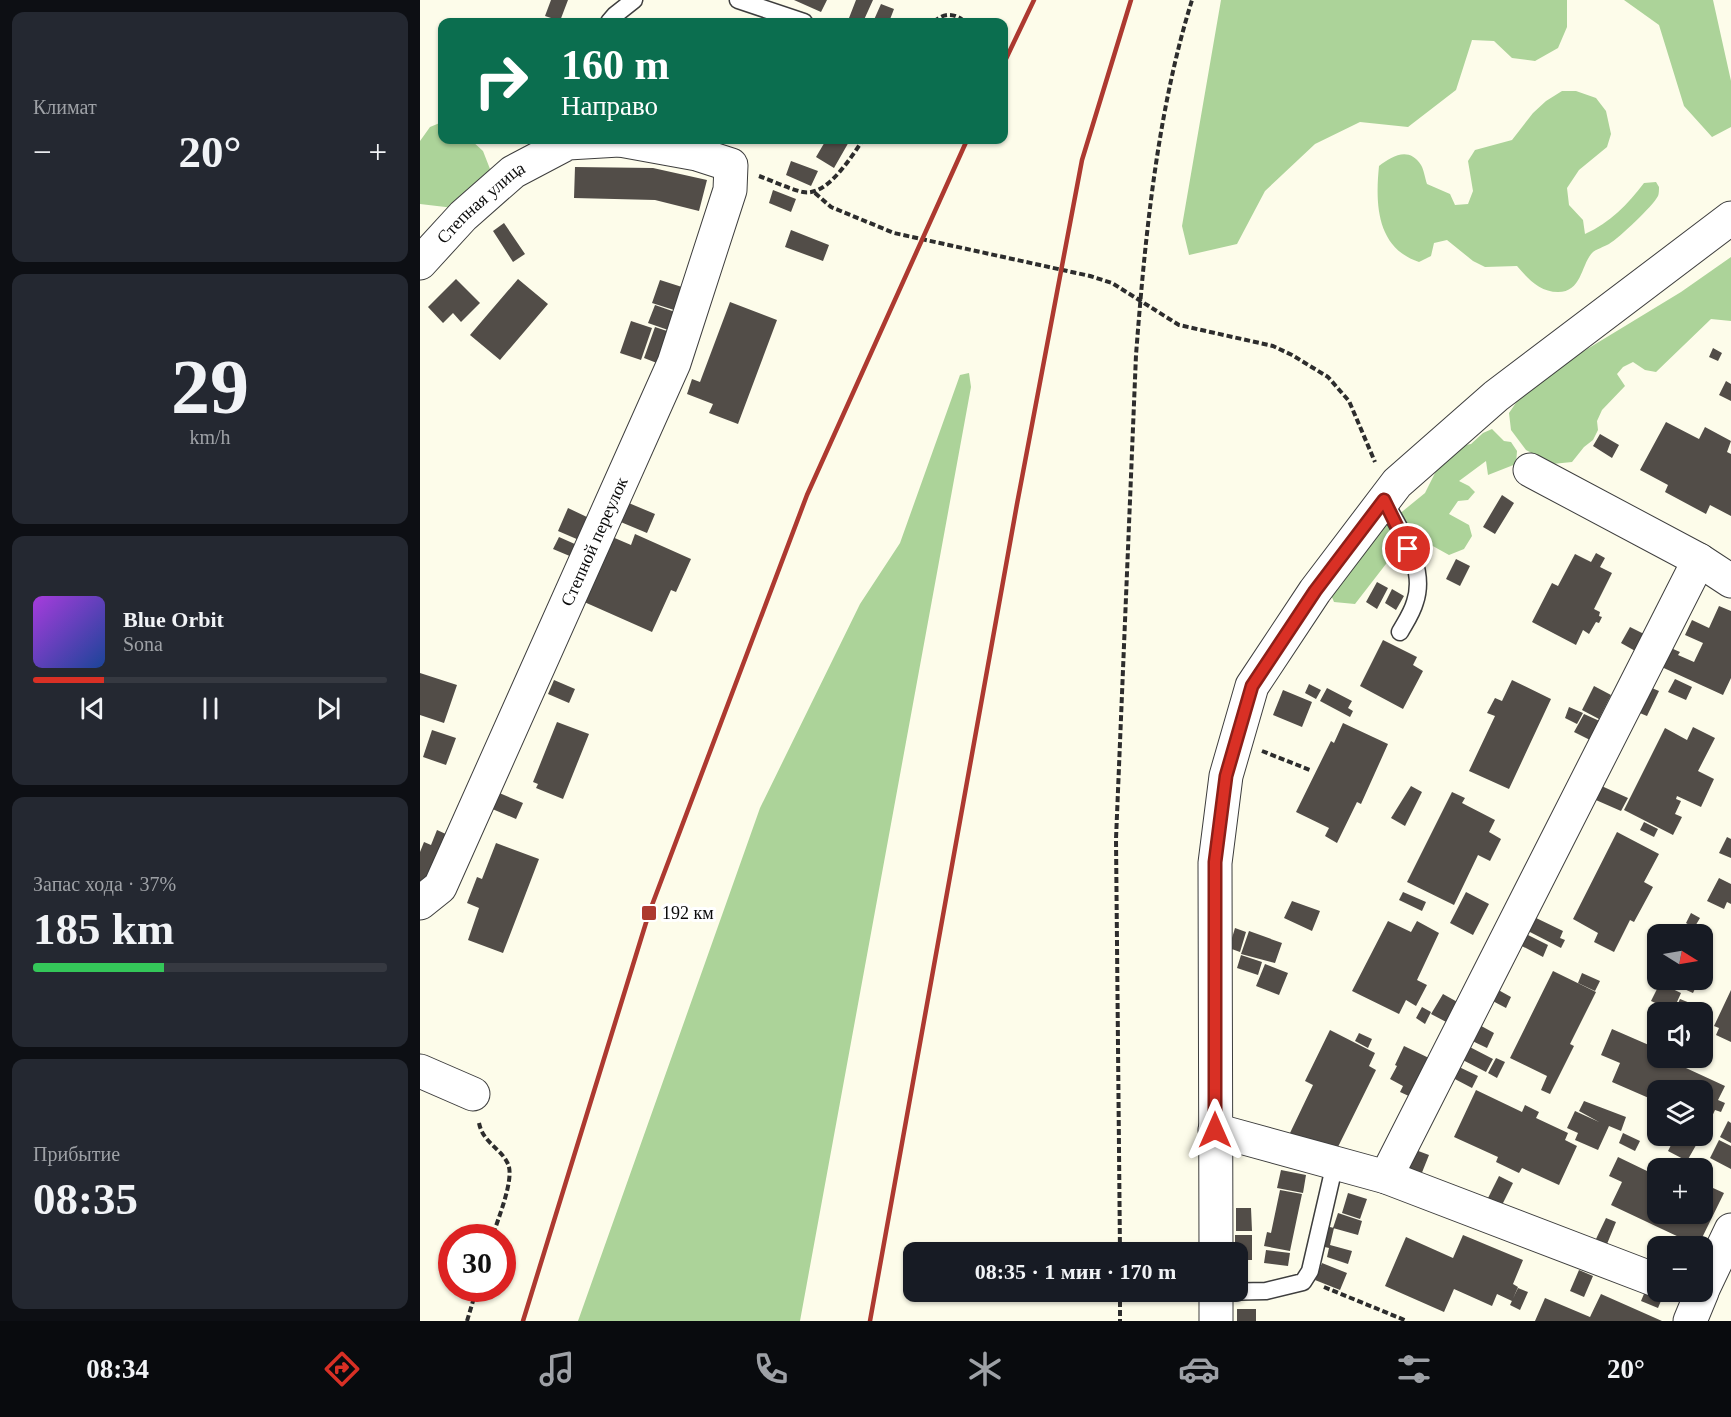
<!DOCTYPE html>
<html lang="ru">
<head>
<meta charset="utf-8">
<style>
	body { margin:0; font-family:Georgia,serif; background:#242831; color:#f1f3f6; height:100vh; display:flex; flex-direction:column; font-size:22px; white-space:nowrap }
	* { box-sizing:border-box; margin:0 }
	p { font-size:20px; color:#9ea1a6 }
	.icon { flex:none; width:33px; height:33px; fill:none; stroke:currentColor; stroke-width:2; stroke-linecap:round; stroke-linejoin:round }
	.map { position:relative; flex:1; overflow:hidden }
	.sheet { display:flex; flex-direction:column; gap:12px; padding:12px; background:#0d0f14; width:420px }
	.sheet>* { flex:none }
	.guide { position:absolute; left:18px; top:18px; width:570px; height:126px; border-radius:12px; box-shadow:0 2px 4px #0004; background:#0b6e4f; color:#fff; overflow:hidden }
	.needle { width:39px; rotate:101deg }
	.controls { position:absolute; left:1227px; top:924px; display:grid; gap:12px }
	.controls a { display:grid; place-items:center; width:66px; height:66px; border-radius:12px; background:#171b24; box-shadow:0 2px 4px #0004; font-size:30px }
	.speed { position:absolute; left:18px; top:1224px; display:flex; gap:12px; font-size:30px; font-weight:700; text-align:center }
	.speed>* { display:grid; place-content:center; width:78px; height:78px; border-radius:50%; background:#171b24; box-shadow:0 2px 4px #0004; line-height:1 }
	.speed .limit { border:9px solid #d22; background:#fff; color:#111 }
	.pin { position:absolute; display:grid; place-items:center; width:51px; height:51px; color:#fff; margin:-26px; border:3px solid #fff; border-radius:50%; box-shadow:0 2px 6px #0007 }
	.me { position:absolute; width:66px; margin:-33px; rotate:0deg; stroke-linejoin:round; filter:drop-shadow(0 0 4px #0008) }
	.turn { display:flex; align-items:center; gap:21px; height:126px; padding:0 24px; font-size:27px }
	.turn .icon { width:78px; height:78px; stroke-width:2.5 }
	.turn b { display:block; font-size:42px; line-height:51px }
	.big { font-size:45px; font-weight:700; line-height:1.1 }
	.sheet .widget { flex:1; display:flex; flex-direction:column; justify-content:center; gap:9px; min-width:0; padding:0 21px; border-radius:12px; background:#242831 }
	.sheet .dial { align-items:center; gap:0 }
	.dial b { font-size:78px; line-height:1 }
	.song { display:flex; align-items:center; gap:18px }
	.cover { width:72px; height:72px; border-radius:9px; background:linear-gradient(135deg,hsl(280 70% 55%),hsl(220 70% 35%)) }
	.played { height:6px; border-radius:3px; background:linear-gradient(90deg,#d93025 20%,#363941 20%) }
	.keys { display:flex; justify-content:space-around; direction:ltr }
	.heat { display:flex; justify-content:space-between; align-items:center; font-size:33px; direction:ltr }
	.charge { height:9px; border-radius:4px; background:linear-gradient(90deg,#34c759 37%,#363941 0) }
	.trip { position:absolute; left:483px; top:1242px; width:345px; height:60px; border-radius:12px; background:#171b24; box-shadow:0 2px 4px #0004; font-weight:700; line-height:60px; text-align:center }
	.menu { display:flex; height:96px; justify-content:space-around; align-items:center; background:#090b0e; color:#9ea1a6 }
	.menu .icon { width:42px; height:42px }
	.menu .current { color:#d93025 }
	.menu b { font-size:27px; color:#f1f3f6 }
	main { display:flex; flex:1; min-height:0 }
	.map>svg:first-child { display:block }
	.forest { fill:#acd399 }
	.building { fill:#524d48 }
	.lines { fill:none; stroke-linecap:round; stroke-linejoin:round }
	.lane-casing { stroke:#3e3e3e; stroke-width:19 }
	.street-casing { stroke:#3e3e3e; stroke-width:35 }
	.path { stroke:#2d2d2d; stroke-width:4; stroke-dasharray:6 3; stroke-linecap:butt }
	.lane { stroke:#fff; stroke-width:16 }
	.street { stroke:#fff; stroke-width:33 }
	.rail { stroke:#ad3930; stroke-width:4.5 }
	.route-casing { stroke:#8d1f18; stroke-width:15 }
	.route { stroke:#d93025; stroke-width:10 }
	.poi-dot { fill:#ad3930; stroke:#fff; stroke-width:2 }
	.labels { text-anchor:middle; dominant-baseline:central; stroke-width:6; stroke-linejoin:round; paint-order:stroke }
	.street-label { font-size:18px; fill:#0b0b0b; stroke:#fff }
	.poi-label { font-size:18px; fill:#0b0b0b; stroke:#fff; text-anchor:start }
</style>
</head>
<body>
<main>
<section class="sheet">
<div class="widget"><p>Климат</p>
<div class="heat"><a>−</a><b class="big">20°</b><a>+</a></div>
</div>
<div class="widget dial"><b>29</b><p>km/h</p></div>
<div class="widget">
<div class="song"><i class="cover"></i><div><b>Blue Orbit</b><p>Sona</p></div></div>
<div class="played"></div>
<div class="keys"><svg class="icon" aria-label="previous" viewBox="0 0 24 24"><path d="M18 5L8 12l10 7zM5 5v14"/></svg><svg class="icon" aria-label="pause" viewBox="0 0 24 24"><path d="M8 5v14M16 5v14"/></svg><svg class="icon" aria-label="next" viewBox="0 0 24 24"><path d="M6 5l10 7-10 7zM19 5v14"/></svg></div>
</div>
<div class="widget"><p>Запас хода · 37%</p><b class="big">185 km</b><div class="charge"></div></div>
<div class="widget"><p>Прибытие</p><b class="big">08:35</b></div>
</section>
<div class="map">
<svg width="1311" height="1321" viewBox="0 0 1311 1321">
	<rect width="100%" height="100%" fill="#fdfcea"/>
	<!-- forest -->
	<path class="forest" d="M801 0H1147V27L1138 48 1115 61 1092 58 1074 41 1052 40 1036 90 988 127 940 122 895 144 845 191 817 244 769 255 762 226Z
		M1204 0H1293L1311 81V127L1292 137 1264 106 1239 25Z
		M1142 91H1156L1176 98 1186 111 1191 134 1187 147 1159 170 1147 188 1149 205 1163 220 1165 234C1190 223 1208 204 1224 183L1236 182 1239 187C1239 189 1239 194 1238 196 1233 206 1199 238 1189 244 1184 247 1176 249 1172 253 1161 265 1162 292 1138 292 1120 292 1108 279 1097 266L1065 267 1053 261 1027 240 1014 243 1011 256 999 262C957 248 955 205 959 166 972 156 989 146 1001 165 1004 170 1005 178 1007 184L1030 194 1035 205 1048 204 1053 191 1048 161 1055 150 1092 140 1113 113 1126 101Z
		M22 122V140H51L63 151 70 169 52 191 34 208 0 204V141L10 127Z
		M1311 257V321L1291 319 1236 372 1225 370 1213 362 1203 367 1197 374 1205 386 1182 410 1177 421 1178 430 1173 440 1164 447 1152 462 1132 464 1106 450 1091 430 1089 413 1108 385 1261 292Z
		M549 373 551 387 380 1321H158L340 808 440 604 480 543 540 375Z
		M1072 429 1084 441 1091 442 1097 451 1096 464 1068 475 1066 461 1039 481 1049 486 1055 492 1048 500 1038 501 1029 514 1049 525 1052 536 1044 549 1029 555 1011 545 1004 534 995 545 976 551 935 604 914 602 909 590 956 533 1005 493 1020 463 1036 447 1051 444 1063 433Z"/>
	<!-- building -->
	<path class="building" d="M131 0H148L140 21 125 16Z
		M374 0H407L401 12Z
		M436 0H453L443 22 429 18Z
		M461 4 474 9 469 22H453Z
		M406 140H430L414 168 396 157Z
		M371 161 398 171 391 186 366 175Z
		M155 167 233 168 287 180 279 211 235 200 154 198Z
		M353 190 376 199 371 212 349 203Z
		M84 223 105 254 93 262 73 231Z
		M371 230 409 245 403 261 365 247Z
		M36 279 60 303 41 322 33 313 23 323 8 307Z
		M98 279 128 304 80 360 50 335Z
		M240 280 262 287 254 310 232 303Z
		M310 302 357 320 318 424 289 413 293 404 267 394 272 379 280 382Z
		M235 305 258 313 251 331 228 323Z
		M211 321 232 328 221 360 200 353Z
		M235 327 253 333 242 365 224 358Z
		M1293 348 1302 353 1298 361 1289 357Z
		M1306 381 1311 384V401L1299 395Z
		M1246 422 1279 439 1285 427 1311 441 1307 452 1311 454V516L1290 505 1286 514 1245 492 1248 485 1220 470Z
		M1180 434 1199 445 1192 458 1173 446Z
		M1082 495 1094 503 1075 534 1063 527Z
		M204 501 235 514 227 533 196 520Z
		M148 508 169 518 159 540 138 531Z
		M215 534 271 559 256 592 251 590 232 632 162 601 190 536 211 545Z
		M139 537 157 545 152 557 133 549Z
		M1176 553 1185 558 1180 567 1192 573 1174 609 1180 612 1179 616 1182 617 1179 623 1176 622 1169 634 1163 630 1156 645 1112 622 1132 583 1138 586 1155 554 1171 562Z
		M1036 559 1050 566 1040 586 1026 579Z
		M957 582 968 588 957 609 946 602Z
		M972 589 984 596 976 610 965 603Z
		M1299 606 1311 611V678L1303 695 1235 664 1244 645 1260 652 1258 655 1274 662 1283 643 1265 635 1272 620 1289 628Z
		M1210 627 1226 635 1217 652 1201 643Z
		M963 640 997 657 993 665 1003 671 983 709 940 686Z
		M0 673 37 685 24 723 0 715Z
		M1255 679 1272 687 1266 700 1248 692Z
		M134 680 155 689 149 703 128 694Z
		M1092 680 1131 699 1089 789 1049 771 1075 716 1067 713 1075 698 1082 701Z
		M889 684 901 690 896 699 885 693Z
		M1174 686 1191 695 1179 719 1162 710Z
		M1227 686 1239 691 1227 716 1215 711Z
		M907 688 932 701 928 708 933 711 930 717 900 701Z
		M863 690 892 702 882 727 853 715Z
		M1149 707 1163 713 1157 724 1145 718Z
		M1164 714 1184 723 1174 742 1154 732Z
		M137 722 169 734 143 799 116 788 118 784 113 782Z
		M923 723 968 744 941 804 937 802 917 843 905 836 909 828 876 812 911 741 914 743Z
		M1273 727 1295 738 1278 771 1294 779 1281 807 1257 796 1256 799 1261 801 1255 814 1262 817 1253 835 1204 810 1245 728 1267 740Z
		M12 730 36 738 26 765 3 757Z
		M1175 783 1208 798 1201 811 1169 797Z
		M991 786 1002 792 985 826 971 818Z
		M77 792 103 803 96 819 70 808Z
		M1032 792 1045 798 1042 803 1075 820 1069 832 1081 839 1070 861 1058 855 1034 905 987 882Z
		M1224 822 1238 829 1234 837 1220 830Z
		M17 830 28 835 8 884 0 881V852L4 842 11 845Z
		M1197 832 1239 854 1224 882 1233 887 1214 922 1210 920 1194 952 1174 942 1178 933 1153 919Z
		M1307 837 1311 839V858L1299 853Z
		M76 843 119 859 83 953 48 940 59 908 47 903 57 877 62 879Z
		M1299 878 1311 884V904L1307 902 1304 909 1287 901Z
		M983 892 1006 902 1002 911 979 900Z
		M1046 892 1069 904 1053 935 1030 923Z
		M872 901 900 911 892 931 864 918Z
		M1271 913 1280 918 1274 928 1266 923Z
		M1112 916 1143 931 1140 938 1145 940 1141 948 1106 930Z
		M968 921 991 932 997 921 1019 933 997 980 1007 985 996 1006 986 1000 979 1014 932 991Z
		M815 928 826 932 820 952 809 948Z
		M829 931 862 943 855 963 821 954Z
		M1104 933 1128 945 1123 957 1098 944Z
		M821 955 842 962 838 975 817 968Z
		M845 964 868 973 859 995 836 986Z
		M1133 971 1176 992 1150 1044 1154 1046 1130 1094 1121 1090 1127 1076 1090 1058Z
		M1162 973 1180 981 1175 991 1158 983Z
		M1255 980H1279L1273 993 1253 984Z
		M1240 983 1261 993 1253 1011 1231 1001Z
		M1073 987 1091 997 1086 1008 1067 998Z
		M1311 990V1042L1296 1035 1299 1028 1294 1026Z
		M1023 994 1041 1004 1030 1024 1011 1014Z
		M1260 999 1270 1003 1266 1012H1254Z
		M1002 1007 1011 1012 1005 1024 996 1018Z
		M1054 1022 1074 1033 1067 1048 1046 1038Z
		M1192 1029 1238 1049V1058H1258L1268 1062 1266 1068 1305 1086 1298 1100 1305 1103 1301 1112 1295 1110 1289 1123 1282 1121V1090H1238V1102L1192 1082 1200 1063 1181 1055Z
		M910 1030 955 1053 949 1066 956 1070 914 1155 870 1133 893 1085 885 1081Z
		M939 1033 952 1039 948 1048 935 1041Z
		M1044 1044 1073 1059 1066 1072 1037 1057Z
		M984 1046 1011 1059 991 1097 980 1092 983 1086 970 1079 977 1066 975 1065Z
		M1076 1058 1085 1062 1077 1078 1068 1073Z
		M1037 1066 1058 1076 1052 1088 1031 1077Z
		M1056 1090 1102 1112 1105 1105 1119 1112 1116 1118 1148 1133 1145 1140 1157 1146 1139 1185 1102 1168 1099 1173 1076 1162 1078 1157 1034 1137Z
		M1164 1101 1206 1117 1201 1131 1189 1126 1178 1150 1155 1140 1158 1133 1147 1128 1155 1111 1179 1122 1159 1111Z
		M1308 1121 1311 1123V1143L1300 1137Z
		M1203 1133 1220 1141 1215 1151 1199 1143Z
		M1267 1136 1279 1140 1267 1161 1248 1151 1254 1139 1263 1143Z
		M1299 1140 1311 1146V1169L1290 1158Z
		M993 1149 1009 1155 999 1180 983 1174Z
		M1198 1157 1227 1171 1229 1167 1238 1171V1214H1282V1183L1304 1193 1278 1246 1191 1205 1202 1182 1189 1176Z
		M861 1170 886 1175 883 1193 857 1188Z
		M1079 1176 1093 1183 1082 1205 1068 1198Z
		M860 1190 882 1194 870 1251 844 1246 847 1232 851 1233Z
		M928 1193 947 1199 940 1219 922 1213Z
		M816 1208H831L832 1231H816Z
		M918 1213 942 1221 938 1235 913 1228Z
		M1186 1218 1196 1222 1187 1244 1176 1239Z
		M902 1225 914 1228 910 1245 932 1251 928 1264 907 1257 909 1248 897 1245Z
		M815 1235H832V1260H818V1252H815Z
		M1043 1235 1103 1260 1093 1284 1098 1287 1092 1301 1077 1294 1072 1306 1034 1289 1024 1312 965 1286 986 1237 1033 1258Z
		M846 1250 870 1253 868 1266 844 1263Z
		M902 1263 927 1273 920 1290 895 1280Z
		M1159 1270 1173 1276 1164 1297 1150 1291Z
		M1098 1288 1108 1292 1100 1310 1090 1305Z
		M1226 1289 1243 1296 1238 1308 1221 1301Z
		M1181 1294 1242 1321H1115L1125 1298 1170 1317Z
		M817 1309H836V1321H817Z"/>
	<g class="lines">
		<!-- lane casing -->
		<g class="lane-casing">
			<path id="lane" d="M318 0 384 22
				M189 22 195 15 214 0
				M964 500C980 531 1007 567 995 602 992 613 985 623 980 632
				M796 1292 846 1291 883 1282 890 1271 915 1163"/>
		</g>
		<!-- street casing -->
		<g class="street-casing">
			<g id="street">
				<path id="s1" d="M0 263 43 216 93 172 148 143 199 140"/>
				<path d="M1110 470 1279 560 1311 581"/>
				<path id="s2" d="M0 903 20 887 254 363 310 190 311 165 277 154 200 140"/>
				<path d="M0 1071 53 1094"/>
				<path d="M795 1130 966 1177 1238 1281"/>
				<path d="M966 1177 1279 560"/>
				<path d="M796 1252 795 863 806 776 832 686 895 591 977 483 1076 396 1311 218"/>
				<path d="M1282 1291 1311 1230"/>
				<path d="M796 1292V1321"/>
				<path d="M1270 1321 1282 1292"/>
			</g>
		</g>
		<!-- path -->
		<path class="path" d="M514 22C524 12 535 13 545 22
			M339 176C353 181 369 189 383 192 407 197 431 157 443 140
			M395 193 411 207 474 233 670 276 692 283 759 325 853 346 872 355 908 377 929 401 955 462
			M842 751 890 770
			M59 1123C63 1143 81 1148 88 1164 95 1179 77 1221 72 1238
			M700 1252 696 839 716 355C725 238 737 112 772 0
			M904 1287 987 1321
			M700 1292V1321
			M47 1321 57 1288"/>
		<!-- lane -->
		<use href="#lane" class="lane"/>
		<!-- street -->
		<use href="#street" class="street"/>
		<!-- rail -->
		<path class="rail" d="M584 63 614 0
			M103 1321 229 913 387 495 547 140
			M450 1321 597 504 662 160 711 0"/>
	</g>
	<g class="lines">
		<!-- route casing -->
		<g class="route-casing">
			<path id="route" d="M795 1130V862L806 776 832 686 895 591 964 500 988 549"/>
		</g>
		<!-- route -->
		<use href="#route" class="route"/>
	</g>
	<!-- markers -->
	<rect class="poi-dot" x="221" y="905" width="16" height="16" rx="3"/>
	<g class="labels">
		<!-- street labels -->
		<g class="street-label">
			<text stroke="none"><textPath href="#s1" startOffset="86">Степная улица</textPath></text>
			<text stroke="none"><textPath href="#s2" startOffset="404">Степной переулок</textPath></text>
		</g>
		<!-- poi labels -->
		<g class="poi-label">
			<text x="242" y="913">192 км</text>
		</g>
	</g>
</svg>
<div class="controls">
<a><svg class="needle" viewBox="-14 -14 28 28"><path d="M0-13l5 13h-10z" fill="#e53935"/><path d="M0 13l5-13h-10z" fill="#9ea1a6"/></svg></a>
<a><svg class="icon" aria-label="sound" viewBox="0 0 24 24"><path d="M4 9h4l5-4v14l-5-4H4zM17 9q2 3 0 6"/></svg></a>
<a><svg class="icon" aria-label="layers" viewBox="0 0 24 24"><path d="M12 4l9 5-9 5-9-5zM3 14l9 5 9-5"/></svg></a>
<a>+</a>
<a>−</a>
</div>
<div class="speed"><div class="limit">30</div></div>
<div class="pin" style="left:988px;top:549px;background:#d93025"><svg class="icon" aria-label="arrive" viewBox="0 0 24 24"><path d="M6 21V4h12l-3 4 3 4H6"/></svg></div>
<svg class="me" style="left:795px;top:1130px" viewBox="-20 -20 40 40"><path d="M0-17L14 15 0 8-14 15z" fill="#d93025" stroke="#fff" stroke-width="4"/></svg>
<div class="trip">08:35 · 1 мин · 170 m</div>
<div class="guide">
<div class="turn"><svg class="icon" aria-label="right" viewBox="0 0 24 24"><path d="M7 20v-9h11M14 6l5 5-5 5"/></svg><div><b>160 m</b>Направо</div></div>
</div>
</div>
</main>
<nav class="menu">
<b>08:34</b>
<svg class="icon current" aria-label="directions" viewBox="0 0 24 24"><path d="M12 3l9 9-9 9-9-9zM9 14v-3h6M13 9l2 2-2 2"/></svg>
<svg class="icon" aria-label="music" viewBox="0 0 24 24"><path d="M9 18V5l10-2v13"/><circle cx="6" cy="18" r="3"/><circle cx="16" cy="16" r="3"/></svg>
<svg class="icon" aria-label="phone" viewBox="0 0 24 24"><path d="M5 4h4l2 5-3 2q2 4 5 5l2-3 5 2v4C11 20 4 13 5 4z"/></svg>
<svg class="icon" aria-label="climate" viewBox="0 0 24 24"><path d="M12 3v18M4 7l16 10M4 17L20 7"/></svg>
<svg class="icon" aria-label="car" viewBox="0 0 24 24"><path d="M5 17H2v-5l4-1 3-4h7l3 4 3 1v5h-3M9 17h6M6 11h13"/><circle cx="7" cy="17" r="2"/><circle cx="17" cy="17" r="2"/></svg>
<svg class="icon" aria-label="filters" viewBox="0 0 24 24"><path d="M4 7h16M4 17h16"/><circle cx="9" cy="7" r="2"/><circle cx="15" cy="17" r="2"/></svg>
<b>20°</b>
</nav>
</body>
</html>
